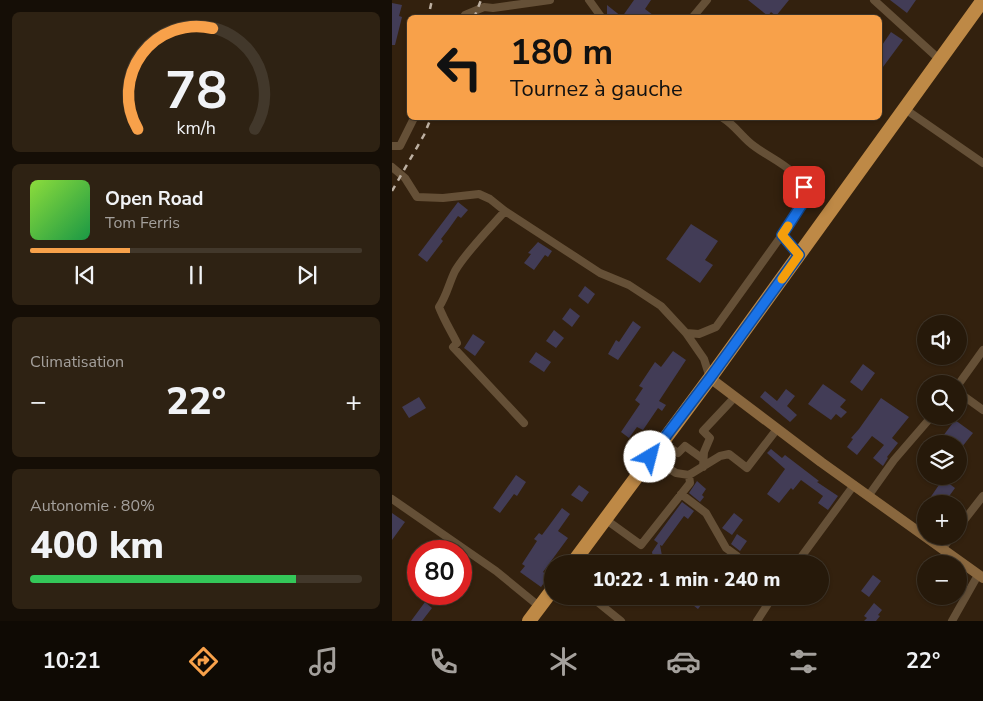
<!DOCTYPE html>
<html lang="fr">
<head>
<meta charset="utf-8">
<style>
	body { margin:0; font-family:"Nunito Sans",sans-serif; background:#2e2213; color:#f1f3f6; height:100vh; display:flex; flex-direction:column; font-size:19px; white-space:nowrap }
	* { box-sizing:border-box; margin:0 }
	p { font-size:16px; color:#a4a09c }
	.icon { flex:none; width:28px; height:28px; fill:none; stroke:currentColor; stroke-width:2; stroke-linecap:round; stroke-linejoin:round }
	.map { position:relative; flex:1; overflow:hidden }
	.sheet { display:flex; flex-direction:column; gap:12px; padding:12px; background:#150e06; width:392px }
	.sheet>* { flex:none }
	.top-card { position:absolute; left:15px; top:15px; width:475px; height:105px; border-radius:8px; box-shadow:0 1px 4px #0004,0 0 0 1px #42382b; background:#f8a14a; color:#111; overflow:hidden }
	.buttons { position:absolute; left:525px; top:315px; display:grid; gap:10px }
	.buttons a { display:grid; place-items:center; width:50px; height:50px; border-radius:50%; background:#26190a; box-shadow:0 1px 4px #0004,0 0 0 1px #42382b; font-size:25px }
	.speed { position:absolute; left:15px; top:540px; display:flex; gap:10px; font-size:25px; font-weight:700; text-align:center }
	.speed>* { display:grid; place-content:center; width:65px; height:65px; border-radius:50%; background:#26190a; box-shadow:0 1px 4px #0004,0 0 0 1px #42382b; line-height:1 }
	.speed .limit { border:8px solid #d22; background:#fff; color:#111 }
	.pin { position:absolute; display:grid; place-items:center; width:42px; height:42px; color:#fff; margin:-21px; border-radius:10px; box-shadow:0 2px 8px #0006 }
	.me { position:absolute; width:55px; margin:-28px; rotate:37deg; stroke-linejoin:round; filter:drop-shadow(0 0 4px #0008) }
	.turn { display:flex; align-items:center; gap:18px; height:105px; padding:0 20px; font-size:22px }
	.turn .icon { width:65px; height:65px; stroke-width:2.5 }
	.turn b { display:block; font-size:35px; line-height:42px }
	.big { font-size:38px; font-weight:800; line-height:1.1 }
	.sheet .card { flex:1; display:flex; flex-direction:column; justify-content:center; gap:8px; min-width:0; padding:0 18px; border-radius:8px; background:#2e2213 }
	.sheet .dial { align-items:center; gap:0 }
	.dial svg { height:130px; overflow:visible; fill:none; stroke:#42382b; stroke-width:7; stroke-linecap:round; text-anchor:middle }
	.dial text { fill:#f1f3f6; stroke:none }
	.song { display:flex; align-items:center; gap:15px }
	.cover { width:60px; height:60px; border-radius:8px; background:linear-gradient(135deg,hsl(90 70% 55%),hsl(140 70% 35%)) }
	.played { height:5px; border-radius:2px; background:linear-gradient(90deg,#f8a14a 30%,#42382b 30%) }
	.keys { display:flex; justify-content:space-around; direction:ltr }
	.heat { display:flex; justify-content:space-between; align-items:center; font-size:28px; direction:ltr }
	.charge { height:8px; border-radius:4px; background:linear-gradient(90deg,#34c759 80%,#42382b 0) }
	.trip { position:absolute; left:152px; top:555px; width:285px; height:50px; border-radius:25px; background:#26190a; box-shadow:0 1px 4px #0004,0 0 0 1px #42382b; font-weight:800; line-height:50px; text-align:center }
	.dock { display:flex; height:80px; justify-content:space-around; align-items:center; background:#0f0a04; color:#a4a09c }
	.dock .icon { width:35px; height:35px }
	.dock .active { color:#f8a14a }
	.dock b { font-size:22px; color:#f1f3f6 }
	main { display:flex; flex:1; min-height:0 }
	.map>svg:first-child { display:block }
	.building { fill:#423c56 }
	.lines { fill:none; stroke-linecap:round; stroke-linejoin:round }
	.street { stroke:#655037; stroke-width:8 }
	.secondary { stroke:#89673e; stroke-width:10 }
	.highway { stroke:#be8946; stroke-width:14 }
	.rail { stroke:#bdb0a2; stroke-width:2.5; stroke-dasharray:6 6; stroke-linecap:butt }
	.route-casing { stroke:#114b97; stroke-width:12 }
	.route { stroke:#1a73e8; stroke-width:9 }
	.slow { stroke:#f59e0b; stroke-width:9 }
</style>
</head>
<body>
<main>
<section class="sheet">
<div class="card dial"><svg viewBox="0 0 100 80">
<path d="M14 69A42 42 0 1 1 86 69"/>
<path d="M14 69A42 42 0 0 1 60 7" stroke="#f8a14a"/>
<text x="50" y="56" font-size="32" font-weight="700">78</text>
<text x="50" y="72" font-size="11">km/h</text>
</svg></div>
<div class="card">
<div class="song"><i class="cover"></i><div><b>Open Road</b><p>Tom Ferris</p></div></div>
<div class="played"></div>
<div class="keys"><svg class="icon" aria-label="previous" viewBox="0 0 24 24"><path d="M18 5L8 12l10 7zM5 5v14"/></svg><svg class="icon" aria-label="pause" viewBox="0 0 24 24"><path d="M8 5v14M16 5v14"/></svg><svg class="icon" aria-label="next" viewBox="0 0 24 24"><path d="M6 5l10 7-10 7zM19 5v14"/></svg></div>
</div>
<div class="card"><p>Climatisation</p>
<div class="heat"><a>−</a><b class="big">22°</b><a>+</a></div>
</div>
<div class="card"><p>Autonomie · 80%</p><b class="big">400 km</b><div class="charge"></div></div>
</section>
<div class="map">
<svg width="591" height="621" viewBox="0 0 591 621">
	<rect width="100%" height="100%" fill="#33210e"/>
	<!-- building -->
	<path class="building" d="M242 0H259L253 9 265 18H217L215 16V5L230 17Z
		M356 0H397L384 16 379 12 376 16Z
		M498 0H524L515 13Z
		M0 3 10 5 7 16 10 17 3 45H0Z
		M499 32 511 40 488 71V48Z
		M66 202 76 210 69 218 66 216 56 230 49 239 51 241 35 262 26 255Z
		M299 224 326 241 313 260 321 265 308 283 274 259Z
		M146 242 160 251 156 257 153 255 142 270 132 263 139 254 136 253Z
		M193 286 203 294 196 304 186 296Z
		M178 308 188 316 180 327 170 319Z
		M241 321 249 327 226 360 216 354 224 340 227 342Z
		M162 330 172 338 164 348 154 341Z
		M81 334 93 342 83 356 72 348Z
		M281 351 294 360 267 401 274 405 270 411 266 408 251 430 245 427 237 438 229 432 248 404 243 400 251 388 247 386 263 362 269 367Z
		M144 352 159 362 152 372 137 362Z
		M471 364 483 373 470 391 458 382Z
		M431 384 454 400 448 407 455 412 449 418 444 414 439 420 416 404Z
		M394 389 403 396 395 406 405 415 398 422 368 397 373 391 385 401Z
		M27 397 34 408 17 418 10 407Z
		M489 398 517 417 500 438 506 443 495 457 496 458 491 466 481 458 492 445 480 436 465 455 455 447 461 439 459 438 467 429Z
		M563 420 581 433 566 452V444H545Z
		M379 449 390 458 393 455 427 481 425 482 446 496 436 510 426 503 431 496 409 480 401 490 399 488 387 503 375 494 393 469 375 453Z
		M124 475 134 482 125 496 122 494 108 513 101 508Z
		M551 479 563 488 553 502 549 499 545 503 538 498Z
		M305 481 314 489 310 495 312 497 308 502 297 493Z
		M187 485 197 492 190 502 179 495Z
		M290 502 302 511 296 519 292 516 270 546 268 545 270 556 262 563 260 552 266 543 262 540Z
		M170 508 178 514 166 531 176 538 151 572 157 576 149 587 128 572 133 566 130 564 145 541 142 539 147 533 150 535 156 527Z
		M0 513 13 522 0 540Z
		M342 513 351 520 340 535 330 528Z
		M345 534 355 541 348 551 339 544Z
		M481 575 489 581 477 597 469 591Z
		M289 596H316L306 609Z
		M33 602 40 608 30 621H19Z
		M482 603 490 610 486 615 488 616 484 621H472L475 618 472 616Z"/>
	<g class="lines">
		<!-- street -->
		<path class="street" d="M197 0 210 18
			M482 0 547 59
			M71 18 73 15 92 7 101 8 158 0
			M300 18 315 0
			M513 109 591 163
			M331 118C341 124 348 134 357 142 377 160 408 166 414 197L390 235 407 255
			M0 146H8L22 118
			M0 167 13 178 25 197 51 198 87 194 98 199 113 211 208 273 237 285 269 306 294 333 307 334 324 327 390 235
			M113 211C98 228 74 252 63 271 57 283 55 295 47 307 52 320 59 331 65 343L61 347 132 423
			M294 333 312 359 318 378
			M566 385 591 350
			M566 392 591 410
			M270 442 286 453 293 446 311 459
			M258 457 284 473 297 475 328 456 337 454 355 468 385 429
			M311 467 312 452 318 438 311 431 342 398
			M289 494 314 513 334 548 345 556
			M477 495 502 460 540 416
			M0 499 104 571 148 607
			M213 519 249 545 298 483 297 475
			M566 528 591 496
			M550 549 560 536
			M404 564 462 485
			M198 596 229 621
			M365 621 381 596
			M560 621 586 575"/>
		<!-- secondary -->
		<path class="secondary" d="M318 378 429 462 591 578"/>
		<!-- highway -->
		<path class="highway" d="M180 564 318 378 591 0
			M137 621 161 589"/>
		<!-- rail -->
		<path class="rail" d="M38 9 40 0
			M82 18 89 0
			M0 191 32 135 39 118"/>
	</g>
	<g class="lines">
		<!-- route casing -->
		<g class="route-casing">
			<path id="route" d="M258 457 318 378 407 255 390 235 414 198 412 187"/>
		</g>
		<!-- route -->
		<use href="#route" class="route"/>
		<!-- slow -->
		<path class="slow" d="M390 279 407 255 390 235 396 226"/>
	</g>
</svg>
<div class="buttons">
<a><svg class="icon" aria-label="sound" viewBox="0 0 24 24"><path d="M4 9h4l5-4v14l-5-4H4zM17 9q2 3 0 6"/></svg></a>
<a><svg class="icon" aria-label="search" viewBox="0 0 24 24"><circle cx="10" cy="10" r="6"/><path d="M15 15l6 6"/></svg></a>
<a><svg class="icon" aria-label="layers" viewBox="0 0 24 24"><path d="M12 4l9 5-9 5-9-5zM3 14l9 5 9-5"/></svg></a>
<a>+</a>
<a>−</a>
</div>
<div class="speed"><div class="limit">80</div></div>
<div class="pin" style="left:412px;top:187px;background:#d93025"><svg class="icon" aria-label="arrive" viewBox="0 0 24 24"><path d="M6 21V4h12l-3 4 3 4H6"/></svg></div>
<svg class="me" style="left:258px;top:457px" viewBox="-20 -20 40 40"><circle r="19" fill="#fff"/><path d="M0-13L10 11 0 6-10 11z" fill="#1a73e8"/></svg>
<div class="trip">10:22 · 1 min · 240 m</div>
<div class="top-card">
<div class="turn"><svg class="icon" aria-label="left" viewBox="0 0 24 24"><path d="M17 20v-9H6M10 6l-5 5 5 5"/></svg><div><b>180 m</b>Tournez à gauche</div></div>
</div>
</div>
</main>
<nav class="dock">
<b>10:21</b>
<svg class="icon active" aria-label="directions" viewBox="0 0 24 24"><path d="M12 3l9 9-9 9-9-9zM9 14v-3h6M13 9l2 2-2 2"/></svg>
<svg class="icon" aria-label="music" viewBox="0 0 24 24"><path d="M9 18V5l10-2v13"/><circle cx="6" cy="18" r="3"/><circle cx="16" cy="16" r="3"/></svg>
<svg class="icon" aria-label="phone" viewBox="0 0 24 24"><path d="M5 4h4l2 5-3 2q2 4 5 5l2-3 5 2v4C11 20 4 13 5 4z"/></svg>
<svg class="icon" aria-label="climate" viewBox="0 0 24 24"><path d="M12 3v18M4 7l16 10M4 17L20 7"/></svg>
<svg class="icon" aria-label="car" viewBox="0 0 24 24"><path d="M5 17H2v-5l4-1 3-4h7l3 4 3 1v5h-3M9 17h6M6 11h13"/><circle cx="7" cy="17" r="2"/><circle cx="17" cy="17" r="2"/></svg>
<svg class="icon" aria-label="filters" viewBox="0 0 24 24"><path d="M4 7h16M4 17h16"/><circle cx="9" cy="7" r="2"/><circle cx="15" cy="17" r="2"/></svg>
<b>22°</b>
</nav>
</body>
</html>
